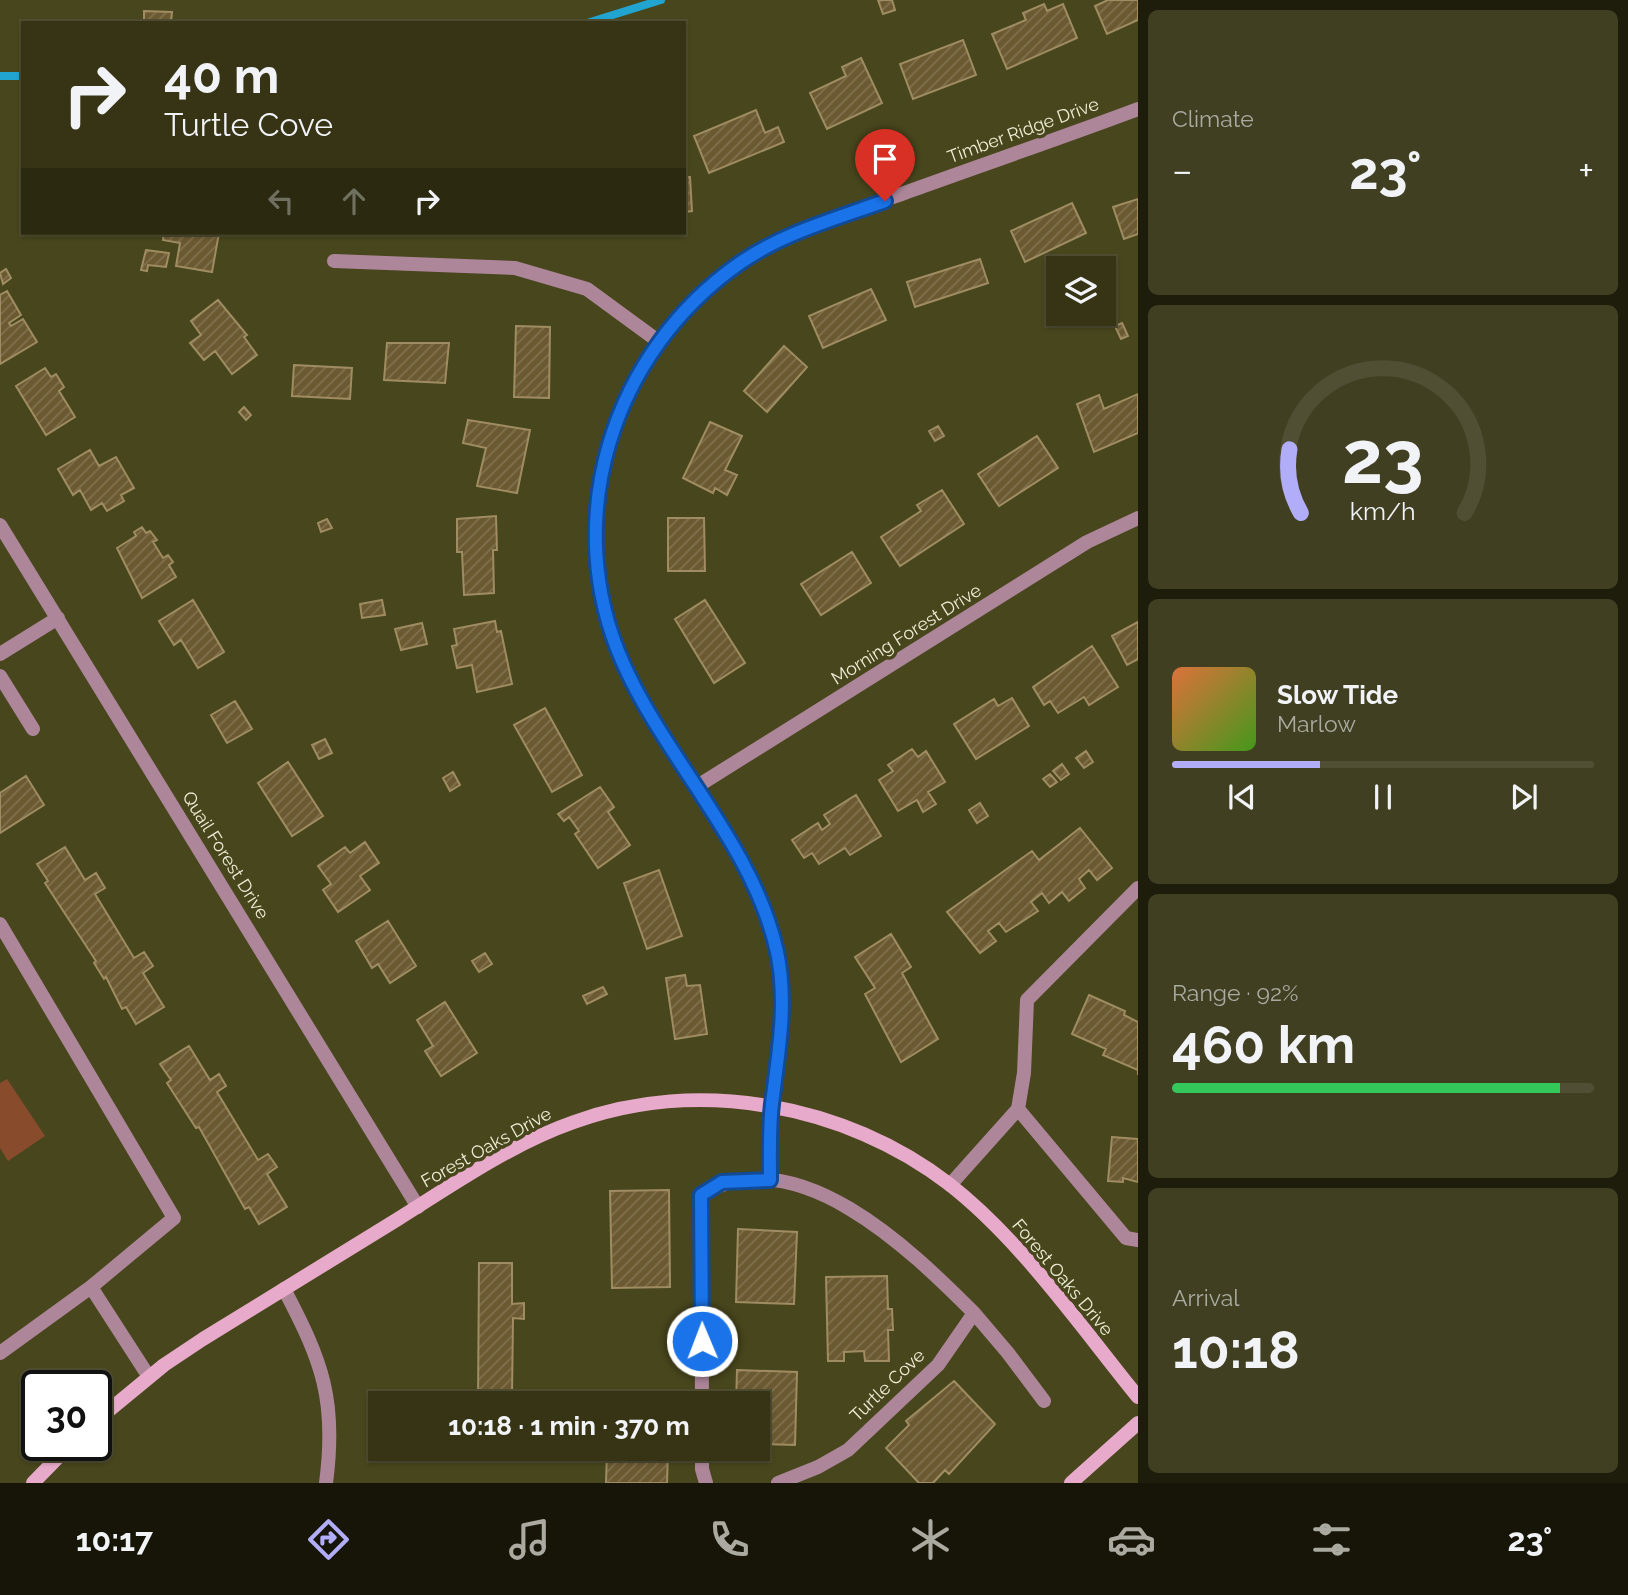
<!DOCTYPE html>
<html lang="en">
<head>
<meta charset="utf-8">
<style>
	body { margin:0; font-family:Raleway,sans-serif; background:#413f22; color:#f1f3f6; height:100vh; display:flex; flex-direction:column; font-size:26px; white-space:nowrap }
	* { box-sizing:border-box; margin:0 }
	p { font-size:23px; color:#aaaaa0 }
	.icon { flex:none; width:38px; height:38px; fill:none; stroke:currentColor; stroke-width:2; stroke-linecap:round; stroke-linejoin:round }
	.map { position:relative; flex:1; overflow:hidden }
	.side { display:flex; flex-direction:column; gap:10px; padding:10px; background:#1e1d0c; width:490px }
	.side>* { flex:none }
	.hud { position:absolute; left:21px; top:21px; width:665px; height:214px; border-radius:0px; box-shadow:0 2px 5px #0004,0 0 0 2px #504f34; background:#363415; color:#f1f3f6; overflow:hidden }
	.fabs { position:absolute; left:1046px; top:256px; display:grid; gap:14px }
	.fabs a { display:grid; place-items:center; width:70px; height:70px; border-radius:0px; background:#363415; box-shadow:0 2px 5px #0004,0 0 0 2px #504f34; font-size:35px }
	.speed { position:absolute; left:21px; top:1370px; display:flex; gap:14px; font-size:35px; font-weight:700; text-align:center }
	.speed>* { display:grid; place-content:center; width:91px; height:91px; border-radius:50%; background:#363415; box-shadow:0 2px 5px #0004,0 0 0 2px #504f34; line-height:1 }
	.speed .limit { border:4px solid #111; border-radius:10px; background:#fff; color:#111 }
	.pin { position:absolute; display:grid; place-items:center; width:60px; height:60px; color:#fff; margin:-72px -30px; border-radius:50% 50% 50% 0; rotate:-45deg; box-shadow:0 0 7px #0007 }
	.pin .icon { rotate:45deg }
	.me { position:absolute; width:77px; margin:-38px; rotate:359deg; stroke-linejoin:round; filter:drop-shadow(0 0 5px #0008) }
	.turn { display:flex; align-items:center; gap:24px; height:147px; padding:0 28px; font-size:32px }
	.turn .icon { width:91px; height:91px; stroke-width:2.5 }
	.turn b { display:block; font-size:49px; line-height:60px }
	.lanes { display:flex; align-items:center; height:66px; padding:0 28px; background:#0003; justify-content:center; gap:35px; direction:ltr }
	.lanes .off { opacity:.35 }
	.big { font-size:52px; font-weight:700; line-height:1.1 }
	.side .tile { flex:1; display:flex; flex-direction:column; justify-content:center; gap:10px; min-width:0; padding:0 24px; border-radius:10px; background:#413f22 }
	.side .dial { align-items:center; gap:0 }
	.dial svg { height:182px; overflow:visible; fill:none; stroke:#504f34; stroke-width:7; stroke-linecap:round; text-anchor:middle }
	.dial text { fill:#f1f3f6; stroke:none }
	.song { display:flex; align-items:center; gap:21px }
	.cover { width:84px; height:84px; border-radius:10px; background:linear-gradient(135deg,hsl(20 70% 55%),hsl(100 70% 35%)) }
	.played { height:7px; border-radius:4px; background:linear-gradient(90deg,#b2adf9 35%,#504f34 35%) }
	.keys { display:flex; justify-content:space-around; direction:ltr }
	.heat { display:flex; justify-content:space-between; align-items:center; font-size:38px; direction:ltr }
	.charge { height:10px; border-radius:5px; background:linear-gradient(90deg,#34c759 92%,#504f34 0) }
	.trip { position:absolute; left:368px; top:1391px; width:402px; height:70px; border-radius:0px; background:#363415; box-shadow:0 2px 5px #0004,0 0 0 2px #504f34; font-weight:700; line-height:70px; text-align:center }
	.tab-bar { display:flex; height:112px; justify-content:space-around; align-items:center; background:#161508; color:#aaaaa0 }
	.tab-bar .icon { width:49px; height:49px }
	.tab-bar .selected { color:#b2adf9 }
	.tab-bar b { font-size:32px; color:#f1f3f6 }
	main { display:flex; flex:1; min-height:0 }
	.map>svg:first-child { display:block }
	.pitch { fill:#884c2d }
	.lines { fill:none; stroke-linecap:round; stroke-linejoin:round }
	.stream { stroke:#22a4d0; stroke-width:8 }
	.building { fill:url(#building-hatch); stroke:#9f8c62; stroke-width:2 }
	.street { stroke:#ad869a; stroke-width:14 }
	.secondary { stroke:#e8aaca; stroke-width:14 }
	.route-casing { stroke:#114b97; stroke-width:18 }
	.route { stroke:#1a73e8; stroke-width:12 }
	.labels { text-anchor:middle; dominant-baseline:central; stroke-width:7; stroke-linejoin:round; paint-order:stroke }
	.street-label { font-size:18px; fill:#eeeed7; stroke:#48461c }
</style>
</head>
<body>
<main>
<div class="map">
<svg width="1138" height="1483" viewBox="0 0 1138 1483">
	<defs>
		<pattern id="building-hatch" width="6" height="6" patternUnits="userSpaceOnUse" patternTransform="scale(1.75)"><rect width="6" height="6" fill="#6b5931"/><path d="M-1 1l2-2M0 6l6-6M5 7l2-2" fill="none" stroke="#80714e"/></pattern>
	</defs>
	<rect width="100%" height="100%" fill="#48461c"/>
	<!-- pitch -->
	<path class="pitch" d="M7 1079 45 1136 8 1161 0 1148V1083Z"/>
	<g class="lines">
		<!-- stream -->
		<path class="stream" d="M587 23 661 0
			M0 76H23"/>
	</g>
	<!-- building -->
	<path class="building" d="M878 0H892L895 10 883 14Z
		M1108 0H1138V20L1107 34 1095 6Z
		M1044 4 1047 11 1063 4 1077 38 1007 69 992 34 1026 20 1023 13Z
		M144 11 172 12 171 23H144Z
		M963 40 976 75 913 99 900 64Z
		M861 58 882 103 827 129 810 93 846 76 842 67Z
		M756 110 765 133 778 127 784 142 709 173 694 136Z
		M690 177 692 211 684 212V178Z
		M1138 199V234L1124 239 1113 207Z
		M1072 203 1086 233 1025 262 1011 231Z
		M164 233H219L212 272 176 266 180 243 163 240Z
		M146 250 169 253 166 267 148 265 147 271 141 270Z
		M980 259 988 283 915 307 907 282Z
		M6 269 11 278 3 284 0 273Z
		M871 289 886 320 823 348 809 316Z
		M7 291 21 315 9 323 11 326 23 319 37 342 0 364V295Z
		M218 300 247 335 244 337 257 355 232 374 215 351 204 360 190 343 201 335 191 321Z
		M1122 323 1128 336 1121 339 1115 326Z
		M516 326 550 327 549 398 514 397Z
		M387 343H449L445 383 384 380Z
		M784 346 807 367 767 412 744 391Z
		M294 365 352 368 350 399 292 396Z
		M45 368 51 377 56 374 64 387 59 391 75 417 46 435 16 386Z
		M1138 394V433L1094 452 1077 404 1099 395 1104 409Z
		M244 407 251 415 246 420 239 412Z
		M468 420 530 430 517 493 477 486 486 448 463 443Z
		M710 422 742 436 725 470 737 475 727 495 715 488 713 493 683 478Z
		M938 426 944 436 935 441 929 431Z
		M1037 436 1058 468 999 506 978 474Z
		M90 450 99 466 116 457 134 488 121 495 124 501 107 511 102 503 91 510 80 490 73 495 58 469Z
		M942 490 964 524 900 566 881 537 921 511 917 505Z
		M496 516 497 550H493L494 593 464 595 462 552H457V519Z
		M668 518H704L705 571H668Z
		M327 519 332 528 321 532 318 523Z
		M142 527 146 533 150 531 157 540 153 542 163 558 168 555 173 562 169 565 176 577 142 598 117 548 136 536 134 532Z
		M852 552 871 583 821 615 801 584Z
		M193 600 224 652 198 668 181 640 174 645 159 621Z
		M382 600 385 615 362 618 360 604Z
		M705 600 745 663 714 683 675 619Z
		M495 621 497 632 501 631 512 684 477 692 472 665 457 668 452 646 457 645 454 629Z
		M1138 622V659L1127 665 1112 636Z
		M422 623 427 644 401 650 395 629Z
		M1092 646 1118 687 1089 705 1084 697 1058 713 1050 701 1044 705 1033 687Z
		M1012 698 1029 726 976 759 954 724 994 699 998 706Z
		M235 701 252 729 227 743 211 715Z
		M545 708 582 775 552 792 514 725Z
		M325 739 332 753 319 759 312 745Z
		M912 749 918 757 926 751 945 782 928 792 936 804 923 812 917 800 898 811 879 780 893 771 888 765Z
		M1086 751 1093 762 1084 768 1076 758Z
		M288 762 323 816 292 836 258 783Z
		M1062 764 1069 774 1061 780 1053 771Z
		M453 772 460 785 450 791 443 778Z
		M1050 774 1057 782 1050 787 1043 779Z
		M26 776 44 805 0 833V793Z
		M600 787 614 807 608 812 630 845 598 868 575 834 579 831 569 817 564 821 558 814Z
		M856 795 881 836 850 855 845 848 819 864 812 853 804 858 792 840 818 823 822 830 830 824 824 815Z
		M980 803 988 816 977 823 969 810Z
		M1080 828 1112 868 1097 880 1089 870 1079 879 1085 888 1069 901 1062 892 1049 903 1042 893 1031 902 1038 911 1006 932 999 923 988 931 996 941 980 953 947 912 1032 851 1039 860Z
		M365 842 379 863 360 876 370 890 338 912 323 890 331 884 318 866 345 847 350 853Z
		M65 847 85 880 96 873 105 888 95 894 134 958 144 952 153 966 143 973 164 1007 136 1024 126 1007 122 1009 106 977 104 979 94 963 96 961 45 883 48 881 37 864Z
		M659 870 682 936 647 949 624 883Z
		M388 921 416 966 390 983 378 964 372 968 356 941Z
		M891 934 911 967 902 973 938 1039 901 1062 865 994 875 988 855 957Z
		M485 953 492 964 479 972 472 961Z
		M685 975 687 986 700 985 707 1034 675 1039 666 978Z
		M603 987 607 994 587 1004 583 996Z
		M1089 995 1125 1011 1124 1015 1138 1022V1075V1070L1103 1055 1106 1049 1072 1034Z
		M445 1002 477 1053 441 1076 425 1051 433 1046 417 1020Z
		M189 1046 210 1080 219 1074 226 1086 217 1092 258 1160 268 1154 277 1167 267 1174 287 1207 259 1224 249 1207 245 1209 199 1127 196 1128 167 1083 171 1080 160 1064Z
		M1112 1137 1138 1139V1182L1123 1178V1182L1108 1181Z
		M669 1190 670 1287 612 1288 610 1191Z
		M738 1229 797 1232 794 1304 736 1302Z
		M479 1263H512V1304L524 1303V1319L513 1318 512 1397H523V1404H478Z
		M887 1276 888 1309H892L893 1330H888L889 1361H865L864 1351 844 1352V1361H828L826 1277Z
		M737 1370 797 1372 795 1445 758 1444V1404H736Z
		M954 1381 995 1424 949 1474 945 1470 933 1483H919L886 1448 909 1425 906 1421Z
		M608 1400 670 1402V1404H608Z
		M478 1449H511V1452L478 1451Z
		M607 1449H668L667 1483H606Z"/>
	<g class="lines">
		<!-- street -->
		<path class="street" d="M334 261 515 268 587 289 658 341
			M0 525 418 1207
			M0 654 58 618
			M0 676 33 729
			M696 787 1087 542 1138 518
			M0 924 174 1218 91 1287 0 1353
			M1018 1109 1126 1238 1138 1240
			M770 1180C770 1156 770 1132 772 1108 776 1055 789 1003 776 950 750 844 668 762 623 664 594 600 589 527 604 459 627 365 692 286 779 241 819 220 865 208 907 192 984 164 1061 138 1138 109
			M950 1185 1018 1109 1024 1073 1027 1000 1138 888
			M91 1287 149 1377
			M284 1289C322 1361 337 1400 326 1483
			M974 1313 1008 1353 1044 1401
			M702 1404 701 1195C796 1137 911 1250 974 1313L938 1365 848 1450 818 1467 778 1483
			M702 1449V1469L706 1483"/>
		<!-- secondary -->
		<path class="secondary" d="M96 1421 164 1365 203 1339C268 1299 333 1259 398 1219 454 1184 511 1144 574 1122 698 1077 845 1104 949 1184 1021 1240 1081 1327 1138 1397
			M33 1483 69 1446
			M1071 1483 1138 1423"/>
	</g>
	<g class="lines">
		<!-- route casing -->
		<g class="route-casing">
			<path id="route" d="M702 1341 701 1195 722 1182 770 1180C770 1155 769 1129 772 1104 778 1054 788 1003 777 952 754 846 666 760 623 663 559 520 612 352 740 263 783 233 835 219 885 201"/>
		</g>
		<!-- route -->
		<use href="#route" class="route"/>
	</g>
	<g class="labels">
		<!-- street labels -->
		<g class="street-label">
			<text transform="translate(1023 130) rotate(-20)">Timber Ridge Drive</text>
			<text transform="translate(906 634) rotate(-32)">Morning Forest Drive</text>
			<text transform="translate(226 855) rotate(58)">Quail Forest Drive</text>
			<text transform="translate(486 1147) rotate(-29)">Forest Oaks Drive</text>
			<text transform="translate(1063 1277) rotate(50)">Forest Oaks Drive</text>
			<text transform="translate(887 1385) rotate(-44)">Turtle Cove</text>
		</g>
	</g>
</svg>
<div class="fabs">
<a><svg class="icon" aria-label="layers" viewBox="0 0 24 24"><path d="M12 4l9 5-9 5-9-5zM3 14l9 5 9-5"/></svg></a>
</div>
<div class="speed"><div class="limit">30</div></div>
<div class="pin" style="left:885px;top:201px;background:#d93025"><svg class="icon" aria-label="arrive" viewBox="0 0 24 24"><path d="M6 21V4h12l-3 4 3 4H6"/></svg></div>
<svg class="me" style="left:702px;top:1341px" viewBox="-20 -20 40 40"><circle r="17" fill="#1a73e8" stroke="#fff" stroke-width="3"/><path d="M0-11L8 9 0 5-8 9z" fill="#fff"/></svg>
<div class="trip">10:18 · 1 min · 370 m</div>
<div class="hud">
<div class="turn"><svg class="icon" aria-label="right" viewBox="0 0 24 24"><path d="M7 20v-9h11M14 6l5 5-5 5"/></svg><div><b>40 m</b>Turtle Cove</div></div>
<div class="lanes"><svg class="icon off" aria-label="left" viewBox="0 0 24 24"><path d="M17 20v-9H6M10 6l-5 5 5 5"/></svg><svg class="icon off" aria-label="ahead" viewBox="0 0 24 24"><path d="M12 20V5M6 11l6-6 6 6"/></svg><svg class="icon" aria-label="right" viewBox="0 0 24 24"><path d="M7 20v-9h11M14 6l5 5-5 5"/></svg></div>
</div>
</div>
<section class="side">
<div class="tile"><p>Climate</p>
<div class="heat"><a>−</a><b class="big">23°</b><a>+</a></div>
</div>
<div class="tile dial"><svg viewBox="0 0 100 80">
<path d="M14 69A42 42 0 1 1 86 69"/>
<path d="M14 69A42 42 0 0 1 9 41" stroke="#b2adf9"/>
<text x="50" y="56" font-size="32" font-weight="700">23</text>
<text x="50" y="72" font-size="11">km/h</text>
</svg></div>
<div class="tile">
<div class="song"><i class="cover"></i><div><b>Slow Tide</b><p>Marlow</p></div></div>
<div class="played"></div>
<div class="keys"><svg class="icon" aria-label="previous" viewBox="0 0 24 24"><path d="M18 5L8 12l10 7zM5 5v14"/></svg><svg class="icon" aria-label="pause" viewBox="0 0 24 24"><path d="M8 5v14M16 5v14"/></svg><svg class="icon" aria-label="next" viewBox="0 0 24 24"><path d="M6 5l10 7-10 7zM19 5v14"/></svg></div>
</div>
<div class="tile"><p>Range · 92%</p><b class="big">460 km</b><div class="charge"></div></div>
<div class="tile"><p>Arrival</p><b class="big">10:18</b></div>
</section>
</main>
<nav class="tab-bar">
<b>10:17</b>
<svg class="icon selected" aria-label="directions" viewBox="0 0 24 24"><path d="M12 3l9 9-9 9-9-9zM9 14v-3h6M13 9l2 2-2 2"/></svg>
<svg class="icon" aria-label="music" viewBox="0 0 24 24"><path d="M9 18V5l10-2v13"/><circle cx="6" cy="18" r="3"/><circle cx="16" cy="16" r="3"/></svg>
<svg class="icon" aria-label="phone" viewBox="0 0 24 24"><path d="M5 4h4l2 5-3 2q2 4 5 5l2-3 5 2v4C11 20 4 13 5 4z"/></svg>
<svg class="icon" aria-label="climate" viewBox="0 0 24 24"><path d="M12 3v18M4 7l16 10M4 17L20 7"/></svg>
<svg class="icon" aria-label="car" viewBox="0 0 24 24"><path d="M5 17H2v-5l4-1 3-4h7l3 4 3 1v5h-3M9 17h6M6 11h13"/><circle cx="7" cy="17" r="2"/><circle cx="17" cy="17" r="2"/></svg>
<svg class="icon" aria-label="filters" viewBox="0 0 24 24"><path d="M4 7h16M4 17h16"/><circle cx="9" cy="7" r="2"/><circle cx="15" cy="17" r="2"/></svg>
<b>23°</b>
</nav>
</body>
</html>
